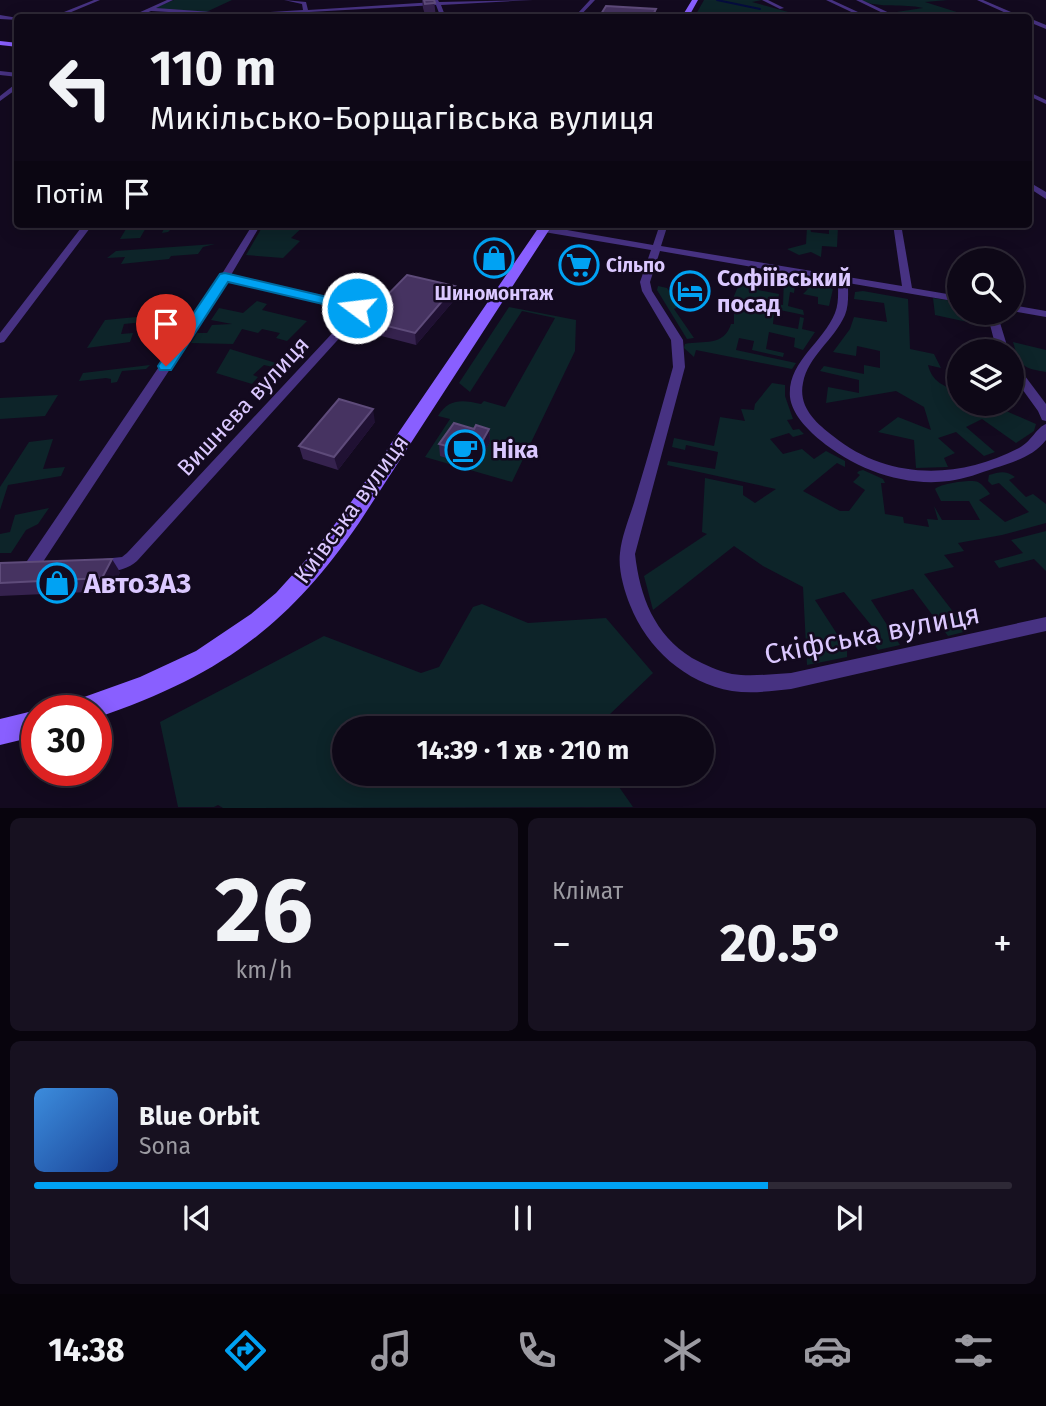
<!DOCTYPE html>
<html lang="uk">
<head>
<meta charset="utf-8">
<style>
	body { margin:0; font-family:"Fira Sans",sans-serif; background:#171120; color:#f1f3f6; height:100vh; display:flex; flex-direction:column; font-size:26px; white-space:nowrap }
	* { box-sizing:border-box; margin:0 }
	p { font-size:23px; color:#9b9aa1 }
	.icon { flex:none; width:38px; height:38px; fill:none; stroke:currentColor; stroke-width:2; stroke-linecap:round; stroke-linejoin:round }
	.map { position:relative; height:808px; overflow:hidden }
	.sheet { display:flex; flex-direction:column; gap:10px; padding:10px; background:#08040d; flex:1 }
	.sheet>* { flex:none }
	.top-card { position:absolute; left:14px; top:14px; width:1018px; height:214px; border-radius:7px; box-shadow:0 4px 18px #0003,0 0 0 2px #2e2936; background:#0e0817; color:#f1f3f6; overflow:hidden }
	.fabs { position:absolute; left:947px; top:248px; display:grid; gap:14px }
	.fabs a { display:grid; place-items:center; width:77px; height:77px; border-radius:50%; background:#0e0817; box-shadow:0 4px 18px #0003,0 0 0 2px #2e2936; font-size:35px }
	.speed { position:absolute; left:21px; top:695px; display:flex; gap:14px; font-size:35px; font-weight:700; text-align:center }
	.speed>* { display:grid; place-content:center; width:91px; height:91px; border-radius:50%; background:#0e0817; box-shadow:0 4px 18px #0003,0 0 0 2px #2e2936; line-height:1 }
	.speed .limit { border:10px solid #d22; background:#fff; color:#111 }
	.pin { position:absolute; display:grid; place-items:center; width:60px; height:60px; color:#fff; margin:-72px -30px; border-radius:50% 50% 50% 0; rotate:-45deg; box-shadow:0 0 7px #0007 }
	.pin .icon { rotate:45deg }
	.me { position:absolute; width:77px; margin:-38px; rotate:285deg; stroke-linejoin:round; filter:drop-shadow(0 0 5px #0008) }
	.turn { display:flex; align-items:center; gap:24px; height:147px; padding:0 21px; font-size:32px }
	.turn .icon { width:91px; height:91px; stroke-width:2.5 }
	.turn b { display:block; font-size:49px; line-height:60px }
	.then { display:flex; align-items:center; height:66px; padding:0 21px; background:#0003; gap:14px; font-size:26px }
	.big { font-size:52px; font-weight:700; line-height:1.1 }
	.sheet .card { flex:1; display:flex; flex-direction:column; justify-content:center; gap:10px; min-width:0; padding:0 24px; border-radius:10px; background:#171120 }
	.sheet .dial { align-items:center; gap:0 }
	.dial b { font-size:91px; line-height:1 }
	.song { display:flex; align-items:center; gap:21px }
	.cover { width:84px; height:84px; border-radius:10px; background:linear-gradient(135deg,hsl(210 70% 55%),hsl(220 70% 35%)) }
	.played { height:7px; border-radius:4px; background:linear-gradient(90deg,#00a2f3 75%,#2e2936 75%) }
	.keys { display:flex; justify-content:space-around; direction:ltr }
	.heat { display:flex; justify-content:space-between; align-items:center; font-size:38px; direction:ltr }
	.sheet .tiles { flex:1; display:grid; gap:10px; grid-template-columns:1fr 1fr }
	.card:last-child { grid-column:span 2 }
	.trip { position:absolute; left:332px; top:716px; width:382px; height:70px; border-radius:35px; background:#0e0817; box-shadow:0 4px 18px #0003,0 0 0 2px #2e2936; font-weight:700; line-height:70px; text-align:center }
	.menu { display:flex; height:112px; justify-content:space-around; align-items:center; background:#060309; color:#9b9aa1 }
	.menu .icon { width:49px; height:49px }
	.menu .active { color:#00a2f3 }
	.menu b { font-size:32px; color:#f1f3f6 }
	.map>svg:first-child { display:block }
	.green { fill:#0d2429 }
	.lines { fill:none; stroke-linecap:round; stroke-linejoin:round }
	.stream { stroke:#050c3d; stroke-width:2 }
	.street { fill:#473282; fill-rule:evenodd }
	.secondary { fill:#895fff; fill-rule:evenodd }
	.wall { fill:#35224e }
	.shaded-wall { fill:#201133 }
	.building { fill:#463361; stroke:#5e4b7a; stroke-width:2 }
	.route { fill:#00a2f3; stroke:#00699e; stroke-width:2 }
	.labels { text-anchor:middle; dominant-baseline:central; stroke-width:5; stroke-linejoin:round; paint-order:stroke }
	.far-poi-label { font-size:19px; font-weight:bold; fill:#dbc8ff; stroke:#130a1f; text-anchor:start }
	.poi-label { font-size:23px; font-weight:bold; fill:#dbc8ff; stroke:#130a1f; text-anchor:start }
	.street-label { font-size:23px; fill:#dbc8ff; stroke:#130a1f }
	.near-poi-label { font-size:28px; font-weight:bold; fill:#dbc8ff; stroke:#130a1f; text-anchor:start }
	.near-street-label { font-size:28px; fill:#dbc8ff; stroke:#130a1f }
</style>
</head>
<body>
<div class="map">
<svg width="1046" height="808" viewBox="0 0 1046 808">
	<rect width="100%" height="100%" fill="#130a1f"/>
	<!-- green -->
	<path class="green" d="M174 0H232L204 13 154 8Z
		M704 0H762L752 2 799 15H832L838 17 763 18 749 14 743 18 695 16Z
		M860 0H948L925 2 963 14 900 17 890 13 923 8C903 3 880 9 860 0Z
		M128 224H176L168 232 162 233 165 226H147L140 238 120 239 126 229 93 230 126 227Z
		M264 224H306L291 238 300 241 283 258 246 255Z
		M829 226 838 227 837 247 822 246 821 257 811 252 799 255 787 249 806 244 807 227 810 228 811 232 829 234Z
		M215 244 203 247 198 254 171 256 169 259 121 264 125 257 107 258 116 251Z
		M744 272 771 276 770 281 759 280 758 290 779 294 778 301 768 299 767 303 754 300 750 307 774 313 773 324 798 329 800 317 804 318 802 329 815 332 803 350 794 347 795 338 769 332 766 349 784 353 783 357 752 350 754 341 739 338 736 350 796 363 792 369 696 350 694 357 684 348 685 344C703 340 724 347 731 324H734V296Z
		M784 278 822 285 833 289 829 306 818 304V297L803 294 808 289 795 286 794 293 790 292 788 306 803 310 804 315 775 309 776 304 783 305Z
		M658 286 667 288 674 298 672 300 681 305 674 309 694 338 687 339 657 290Z
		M863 291 908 299 910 349 934 354 941 368 928 365C932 382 944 386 959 392V404H990L1036 424 1034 431 1016 443 982 419 966 427 995 452 984 456 956 432 938 438 955 453 944 458 948 467 916 468 914 440 878 432 898 417 931 430 924 407 896 391 826 403 828 387 859 393V380L820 371 824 366 864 374V365L880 368V351L857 346 856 356 833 352 850 329 854 317 887 322 884 303 854 299 855 292Z
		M933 298 959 302V313H983L986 326 935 315Z
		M257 301 267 304 262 310 307 321 287 341 276 338 280 333 262 329 258 333 242 329 233 344 191 343 197 333H207L212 325 232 324 211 320 219 308 243 313Z
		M509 307 576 320 575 351 512 482 425 457 450 419 438 416C449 398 463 400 481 404L484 401 505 407 555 318 522 311 470 392 459 383Z
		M147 316 144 322 124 324 121 334 133 333 130 342 87 348 105 320Z
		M1013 342 1046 350V372C1021 368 1020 366 1013 342Z
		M230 349 289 367 286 370 264 365 253 375 258 377 252 384 216 373Z
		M150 365 146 369 122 371 117 382 111 383V379L106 378 79 381 83 373Z
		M772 383 785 385V396L793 419 787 420 793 430 799 429 804 434 793 437 789 433 770 439 783 454 802 449 814 459 826 451 845 461V467L837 463 803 491 840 511H849L865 490 853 482 860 475 857 473 859 471 863 470 883 479 885 483H881L885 514 903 517 904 523 929 527 927 519 938 520 934 506 942 520H980L969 501H941L935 489C940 484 970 479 978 482 983 485 987 490 990 494L979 500 1005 522 1029 512 999 483 992 485 988 481 989 475C1000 472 1005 470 1015 477L1009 480 1026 497 1033 494 1046 504V523L1002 535 958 543 964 551 944 555 954 567 924 574 968 631 948 636 913 589 871 600 900 645 878 650 867 634 875 630 844 592 815 600 839 637H842L847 645V657L807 665 803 587 763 566 734 546 653 610 644 576 707 534 702 532 705 478 743 486V495L755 503 776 489 667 465 668 461 715 469 718 452 686 445 685 450 672 447 674 438 714 446 720 417 745 421 741 409 754 410 755 404Z
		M58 395 45 416 0 419V398Z
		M53 439 43 469 65 467 61 476 8 485 0 510V487L29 442Z
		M49 508 38 524 26 530 11 553H0V534L10 532 15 515Z
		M1046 531V571L1034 559 999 568 994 561 1023 553 1011 540Z
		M482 604 528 623 606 618 653 673 610 714 613 728H345V774H610L633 807 223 808 218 805 214 807H178L160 722 324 636 421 673 439 667 473 607Z"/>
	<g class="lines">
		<!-- stream -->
		<path class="stream" d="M717 0 760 9"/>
		<!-- street -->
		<path class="street" d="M94 0H100L57 18H49Z
			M167 0H173L156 8 239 14 303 10 302 4 284 0 306 2 308 10 435 2 434 0H438L439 2 533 0 441 5 446 18H441L436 5 309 12 310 18H305L304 13 239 16 151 11 134 18H127Z
			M590 0H595L578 18H573L574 16 525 18 578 13Z
			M762 0H768L784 8 780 9Z
			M826 0H832L871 18H864Z
			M856 0H862L900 18H893Z
			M977 0H983L1025 18H1017Z
			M0 15 18 18V20L0 19Z
			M1029 18 1046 25V29L1029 22Z
			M0 71 18 73V77L0 75Z
			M18 82V88L0 101V96Z
			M1029 92 1046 100V104L1029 96Z
			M1029 182 1046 192V199L1029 188Z
			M84 224H93L4 342 0 343V333Z
			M253 224H261L231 275 357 303 364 311 137 561C126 571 107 574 93 570L90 565 93 560 122 557 127 553 353 311 349 307 228 281 37 571 32 573 27 571 24 566 27 561 220 277Z
			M660 224H668L661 246 902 286 893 224H901L912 288 959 296V302L848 283C848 294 849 305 845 315 834 340 808 356 803 383 798 407 816 423 833 436 887 480 958 480 1019 448 1031 442 1037 427 1046 424V440C1034 456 1014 462 995 468 980 473 965 479 949 481 903 487 855 469 820 440 807 429 792 414 790 397 787 362 823 343 835 313 839 303 838 292 838 282L660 251 650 282 652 291 683 340 685 367 635 554C640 597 654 634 692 658 705 665 718 671 732 674 751 677 771 674 791 673L1046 617V631L791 689C772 691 752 694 732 691 685 683 647 648 630 605 624 590 618 569 620 553 622 534 631 514 636 496 649 453 661 410 673 367L671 340 642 291 640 282 651 250 544 232 540 229 544 226 653 245Z
			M1012 305 1046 311V317L1012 311Z
			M987 313H997L1009 352H997Z
			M1012 363 1016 364 1046 404V421L1042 420 1038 411 1012 375Z"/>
		<!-- secondary -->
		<path class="secondary" d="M692 0H698L688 18H681Z
			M0 41 18 43V47L0 45Z
			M541 224H553L359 523C287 628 217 677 96 718V710H69L73 701 140 677 196 651 251 614 276 593 315 550 345 511Z
			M37 710V736L0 745V719Z"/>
	</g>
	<!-- wall -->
	<path class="wall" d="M422 0H434L436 18H426L423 8Z
		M656 9 655 18H601V14Z
		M455 286 456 298 416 345 366 332 363 320Z
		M375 422 338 470 303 459 299 446Z
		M474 429H489L490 442 480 460 467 456 463 463 440 456 439 444Z
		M0 563 120 572 111 591 0 596Z"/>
	<!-- shaded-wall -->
	<path class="shaded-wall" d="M455 286 456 298 416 345 415 333Z
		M373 409 375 422 338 470 334 457Z
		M489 429 490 442 480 460 479 447Z
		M466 443 467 456 463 463 462 450Z
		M112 559 120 572 111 591 102 578Z"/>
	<!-- building -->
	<path class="building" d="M424 0H434L435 3 425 4Z
		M606 6 656 9 652 17 613 18 615 15 601 14Z
		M407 275 455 286 415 333 363 320Z
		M339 399 373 409 334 457 299 446Z
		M454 423 474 429 476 425 489 429 479 447 466 443 462 450 439 444Z
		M112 559 102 578 0 583V563Z"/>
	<!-- route -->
	<path class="route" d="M225 273 357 304 364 308 357 312 228 282 171 370H160L158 366 160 363 220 274Z"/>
	<!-- icons -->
	<defs>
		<g id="shop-ring" transform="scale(2.0125)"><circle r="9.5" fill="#130a1f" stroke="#00a2f3" stroke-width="1.5"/><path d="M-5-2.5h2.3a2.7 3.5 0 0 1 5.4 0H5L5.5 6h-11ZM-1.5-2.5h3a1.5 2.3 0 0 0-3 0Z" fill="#00a2f3"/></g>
		<g id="supermarket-ring" transform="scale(2.0125)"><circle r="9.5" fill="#130a1f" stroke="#00a2f3" stroke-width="1.5"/><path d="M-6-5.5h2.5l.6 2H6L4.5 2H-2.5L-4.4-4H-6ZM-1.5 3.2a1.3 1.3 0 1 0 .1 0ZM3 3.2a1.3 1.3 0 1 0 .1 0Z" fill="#00a2f3"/></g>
		<g id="hotel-ring" transform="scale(2.0125)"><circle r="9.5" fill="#130a1f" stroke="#00a2f3" stroke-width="1.5"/><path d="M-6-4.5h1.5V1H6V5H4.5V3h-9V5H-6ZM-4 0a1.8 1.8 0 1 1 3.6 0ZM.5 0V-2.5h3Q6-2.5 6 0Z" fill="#00a2f3"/></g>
		<g id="cafe-ring" transform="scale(2.0125)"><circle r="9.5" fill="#130a1f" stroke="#00a2f3" stroke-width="1.5"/><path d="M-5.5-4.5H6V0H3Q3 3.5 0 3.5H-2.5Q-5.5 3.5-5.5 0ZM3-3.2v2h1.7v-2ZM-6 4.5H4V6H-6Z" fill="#00a2f3"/></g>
	</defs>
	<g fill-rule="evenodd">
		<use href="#shop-ring" x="494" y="258"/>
		<use href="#supermarket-ring" x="579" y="265"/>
		<use href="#hotel-ring" x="690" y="291"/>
		<use href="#cafe-ring" x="465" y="450"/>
		<use href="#shop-ring" x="57" y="583"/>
	</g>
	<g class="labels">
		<!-- far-poi labels -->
		<g class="far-poi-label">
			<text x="606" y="265">Сільпо</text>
			<text x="494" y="293" text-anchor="middle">Шиномонтаж</text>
		</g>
		<!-- poi labels -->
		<g class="poi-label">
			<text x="717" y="278">Софіївський<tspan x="717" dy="26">посад</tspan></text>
			<text x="492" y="450">Ніка</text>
		</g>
		<!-- street labels -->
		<g class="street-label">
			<text transform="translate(243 406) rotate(-47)">Вишнева вулиця</text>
			<text transform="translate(351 509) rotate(-54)">Київська вулиця</text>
		</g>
		<!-- near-poi labels -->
		<g class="near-poi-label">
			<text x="84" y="583">АвтоЗАЗ</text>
		</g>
		<!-- near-street labels -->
		<g class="near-street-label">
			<text transform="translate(872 634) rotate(-11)">Скіфська вулиця</text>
		</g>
	</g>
</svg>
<div class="fabs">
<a><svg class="icon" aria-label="search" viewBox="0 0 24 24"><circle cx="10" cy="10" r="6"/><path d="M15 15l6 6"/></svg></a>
<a><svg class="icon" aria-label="layers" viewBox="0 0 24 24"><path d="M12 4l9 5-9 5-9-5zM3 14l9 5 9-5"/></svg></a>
</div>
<div class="speed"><div class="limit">30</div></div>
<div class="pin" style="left:166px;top:366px;background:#d93025"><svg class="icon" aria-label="arrive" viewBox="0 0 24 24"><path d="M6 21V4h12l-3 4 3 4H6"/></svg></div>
<svg class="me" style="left:357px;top:308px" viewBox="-20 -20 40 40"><circle r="17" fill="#00a2f3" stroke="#fff" stroke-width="3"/><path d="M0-11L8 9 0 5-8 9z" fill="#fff"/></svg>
<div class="trip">14:39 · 1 хв · 210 m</div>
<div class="top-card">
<div class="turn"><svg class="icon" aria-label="left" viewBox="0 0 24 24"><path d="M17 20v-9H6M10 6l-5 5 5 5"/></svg><div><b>110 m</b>Микільсько-Борщагівська вулиця</div></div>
<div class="then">Потім<svg class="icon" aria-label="arrive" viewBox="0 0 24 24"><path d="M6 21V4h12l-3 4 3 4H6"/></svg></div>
</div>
</div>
<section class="sheet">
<div class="tiles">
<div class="card dial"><b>26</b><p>km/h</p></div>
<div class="card"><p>Клімат</p>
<div class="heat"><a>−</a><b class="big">20.5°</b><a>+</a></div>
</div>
<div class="card">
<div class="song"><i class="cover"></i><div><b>Blue Orbit</b><p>Sona</p></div></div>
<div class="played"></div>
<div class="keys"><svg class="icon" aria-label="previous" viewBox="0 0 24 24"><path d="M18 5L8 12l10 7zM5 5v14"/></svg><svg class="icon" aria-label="pause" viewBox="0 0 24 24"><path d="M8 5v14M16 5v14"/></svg><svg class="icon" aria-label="next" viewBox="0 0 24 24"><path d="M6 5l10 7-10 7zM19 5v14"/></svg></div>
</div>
</div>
</section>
<nav class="menu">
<b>14:38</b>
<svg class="icon active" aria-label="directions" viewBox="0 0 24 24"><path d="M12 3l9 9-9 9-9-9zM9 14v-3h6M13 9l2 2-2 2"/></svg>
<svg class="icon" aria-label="music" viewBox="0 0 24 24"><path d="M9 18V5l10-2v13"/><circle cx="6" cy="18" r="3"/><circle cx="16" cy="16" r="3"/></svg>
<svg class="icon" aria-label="phone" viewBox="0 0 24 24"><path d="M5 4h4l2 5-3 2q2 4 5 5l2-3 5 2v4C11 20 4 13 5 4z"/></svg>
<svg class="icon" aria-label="climate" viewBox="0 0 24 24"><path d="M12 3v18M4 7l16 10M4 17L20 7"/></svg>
<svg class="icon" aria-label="car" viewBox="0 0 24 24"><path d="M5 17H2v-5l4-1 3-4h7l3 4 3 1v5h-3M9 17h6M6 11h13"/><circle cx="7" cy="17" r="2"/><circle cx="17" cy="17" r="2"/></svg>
<svg class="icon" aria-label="filters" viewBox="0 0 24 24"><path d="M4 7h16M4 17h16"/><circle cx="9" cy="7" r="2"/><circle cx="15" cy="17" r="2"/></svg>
</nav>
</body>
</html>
